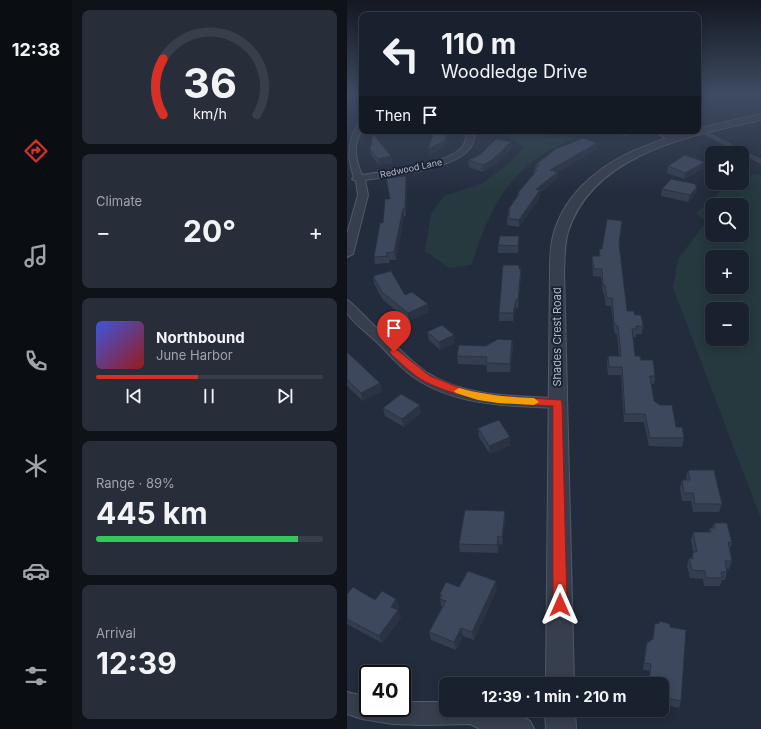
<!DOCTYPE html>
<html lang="en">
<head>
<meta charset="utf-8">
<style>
	body { margin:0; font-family:Inter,sans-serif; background:#272e3a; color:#f1f3f6; height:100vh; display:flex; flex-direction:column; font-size:15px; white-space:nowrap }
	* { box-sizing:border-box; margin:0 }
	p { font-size:13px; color:#9fa3aa }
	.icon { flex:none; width:22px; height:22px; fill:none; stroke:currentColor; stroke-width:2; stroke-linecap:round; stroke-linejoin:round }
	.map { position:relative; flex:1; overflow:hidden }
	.panel { display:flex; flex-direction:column; gap:10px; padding:10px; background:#0e1219; width:275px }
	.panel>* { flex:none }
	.banner { position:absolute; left:12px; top:12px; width:342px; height:122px; border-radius:8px; box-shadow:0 2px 10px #0003,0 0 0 1px #383e4a; background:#1a212e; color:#f1f3f6; overflow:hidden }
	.tools { position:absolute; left:358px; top:146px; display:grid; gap:8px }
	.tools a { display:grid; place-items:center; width:44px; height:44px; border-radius:8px; background:#1a212e; box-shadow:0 2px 10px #0003,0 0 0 1px #383e4a; font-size:20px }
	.speed { position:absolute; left:12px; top:665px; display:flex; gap:8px; font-size:20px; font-weight:700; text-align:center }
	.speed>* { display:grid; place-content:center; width:52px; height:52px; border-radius:50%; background:#1a212e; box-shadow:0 2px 10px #0003,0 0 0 1px #383e4a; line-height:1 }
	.speed .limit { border:2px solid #111; border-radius:6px; background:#fff; color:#111 }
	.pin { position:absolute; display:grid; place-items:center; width:34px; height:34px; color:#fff; margin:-41px -17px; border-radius:50% 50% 50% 0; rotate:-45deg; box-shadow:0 0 4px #0007 }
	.pin .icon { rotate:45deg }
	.me { position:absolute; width:44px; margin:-22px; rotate:0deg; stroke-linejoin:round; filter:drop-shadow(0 0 3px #0008) }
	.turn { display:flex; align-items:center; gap:14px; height:84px; padding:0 16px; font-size:18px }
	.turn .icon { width:52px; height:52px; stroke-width:2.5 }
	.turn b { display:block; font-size:28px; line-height:34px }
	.then { display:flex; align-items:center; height:38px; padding:0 16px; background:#0003; gap:8px; font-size:15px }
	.big { font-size:30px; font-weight:700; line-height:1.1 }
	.panel .widget { flex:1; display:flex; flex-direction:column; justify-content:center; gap:6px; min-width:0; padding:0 14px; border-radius:8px; background:#272e3a }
	.panel .dial { align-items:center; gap:0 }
	.dial svg { height:104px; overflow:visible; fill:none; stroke:#383e4a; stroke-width:7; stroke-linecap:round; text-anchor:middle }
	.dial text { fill:#f1f3f6; stroke:none }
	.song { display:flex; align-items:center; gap:12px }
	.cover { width:48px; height:48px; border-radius:6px; background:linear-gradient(135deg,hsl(230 70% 55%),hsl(0 70% 35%)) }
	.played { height:4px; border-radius:2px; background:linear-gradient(90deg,#d93025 45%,#383e4a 45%) }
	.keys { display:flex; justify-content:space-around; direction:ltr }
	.heat { display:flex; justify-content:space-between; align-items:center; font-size:22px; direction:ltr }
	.charge { height:6px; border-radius:3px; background:linear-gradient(90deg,#34c759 89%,#383e4a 0) }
	.trip { position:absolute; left:92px; top:677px; width:230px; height:40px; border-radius:8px; background:#1a212e; box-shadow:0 2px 10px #0003,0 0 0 1px #383e4a; font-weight:700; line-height:40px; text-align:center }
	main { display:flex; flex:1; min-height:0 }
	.dock { display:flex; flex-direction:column; width:72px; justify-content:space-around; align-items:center; background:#0a0d12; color:#9fa3aa }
	.dock .icon { width:28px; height:28px }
	.dock .current { color:#d93025 }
	.dock b { font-size:18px; color:#f1f3f6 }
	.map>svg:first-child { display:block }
	.green { fill:#25393e; fill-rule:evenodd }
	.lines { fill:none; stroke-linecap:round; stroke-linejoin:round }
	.service-casing { stroke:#525968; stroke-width:1 }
	.minor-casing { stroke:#525968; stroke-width:2 }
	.tertiary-casing { stroke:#525968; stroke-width:2 }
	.service { fill:#373e4d; fill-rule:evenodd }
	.minor { fill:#373e4d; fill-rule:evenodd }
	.tertiary { fill:#373e4d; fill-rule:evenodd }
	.wall { fill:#353e50 }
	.shaded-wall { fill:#2b3241 }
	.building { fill:#3e485d; stroke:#2b3241 }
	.route { fill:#d93025; stroke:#8d1f18 }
	.slow { fill:#f59e0b }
	.labels { text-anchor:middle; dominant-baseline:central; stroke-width:4; stroke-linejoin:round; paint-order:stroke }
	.far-street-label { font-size:9px; fill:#b2b9c9; stroke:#1c2332 }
	.street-label { font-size:11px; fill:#b2b9c9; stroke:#1c2332 }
</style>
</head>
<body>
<main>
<nav class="dock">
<b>12:38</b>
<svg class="icon current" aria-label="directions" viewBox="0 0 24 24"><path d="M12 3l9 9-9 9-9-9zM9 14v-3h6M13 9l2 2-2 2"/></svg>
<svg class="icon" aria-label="music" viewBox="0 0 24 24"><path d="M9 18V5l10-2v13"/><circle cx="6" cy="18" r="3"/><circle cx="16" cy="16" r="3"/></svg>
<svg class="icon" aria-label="phone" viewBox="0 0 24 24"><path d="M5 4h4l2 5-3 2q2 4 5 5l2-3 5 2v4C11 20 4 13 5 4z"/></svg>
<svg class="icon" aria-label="climate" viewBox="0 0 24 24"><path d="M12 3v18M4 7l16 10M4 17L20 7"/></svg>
<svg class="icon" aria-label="car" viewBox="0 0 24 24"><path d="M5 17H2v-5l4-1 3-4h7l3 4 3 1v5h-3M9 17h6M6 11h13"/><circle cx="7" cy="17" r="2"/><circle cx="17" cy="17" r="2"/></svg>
<svg class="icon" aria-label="filters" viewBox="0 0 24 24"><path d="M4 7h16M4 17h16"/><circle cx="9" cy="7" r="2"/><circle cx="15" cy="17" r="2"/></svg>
</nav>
<section class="panel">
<div class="widget dial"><svg viewBox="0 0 100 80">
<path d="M14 69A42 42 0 1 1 86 69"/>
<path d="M14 69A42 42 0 0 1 14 26" stroke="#d93025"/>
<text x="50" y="56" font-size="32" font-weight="700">36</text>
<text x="50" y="72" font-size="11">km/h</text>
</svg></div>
<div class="widget"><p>Climate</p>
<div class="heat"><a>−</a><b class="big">20°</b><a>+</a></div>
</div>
<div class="widget">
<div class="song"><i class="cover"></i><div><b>Northbound</b><p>June Harbor</p></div></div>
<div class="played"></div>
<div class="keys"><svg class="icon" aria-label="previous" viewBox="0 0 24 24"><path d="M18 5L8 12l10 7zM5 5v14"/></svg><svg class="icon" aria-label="pause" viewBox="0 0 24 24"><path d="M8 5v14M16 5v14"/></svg><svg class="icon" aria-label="next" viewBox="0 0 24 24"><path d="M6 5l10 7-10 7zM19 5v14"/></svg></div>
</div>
<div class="widget"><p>Range · 89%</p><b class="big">445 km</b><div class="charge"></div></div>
<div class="widget"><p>Arrival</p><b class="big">12:39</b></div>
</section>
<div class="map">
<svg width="414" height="729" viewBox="0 0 414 729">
	<rect width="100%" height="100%" fill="#232c3d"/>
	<!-- green -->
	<path class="green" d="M369 93H408L351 104Z
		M162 131H200V136L230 137C216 144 201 150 189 159 151 187 139 223 124 265L102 268 78 251 84 214 97 196 136 183 164 162 177 147 165 139Z
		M414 174V519L326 288 331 259 359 222 349 213 383 183H395V176ZM365 205H395V235H365ZM365 257H395V287H365ZM365 309H395V339H365Z"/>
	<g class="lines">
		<!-- service casing -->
		<g class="service-casing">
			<path id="service" d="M354 130H356L414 160V163L354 132Z"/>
		</g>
		<!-- minor casing -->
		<g class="minor-casing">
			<path id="minor" d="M12 123H15C15 130 12 134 10 141 7 153 10 164 15 175 38 171 103 165 116 146 119 142 119 136 121 131H129C127 137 127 143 123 148 107 170 43 176 18 180L21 195 6 254 0 257V234L11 195 9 181 5 179 7 177C0 158 0 140 12 123Z
				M306 131H316L331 139 327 141H324Z
				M0 300C5 302 26 326 33 331 49 345 62 360 79 372 117 397 166 396 210 398L215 399 217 403 215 407 210 408C163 406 109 406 68 378 55 369 44 357 33 345 22 334 9 326 0 313Z
				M0 692 21 697V708H55V702H99V710H144L158 716 175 717 183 721 187 729H133L123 724 77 725 46 724 15 719 0 714Z"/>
		</g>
		<!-- tertiary casing -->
		<g class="tertiary-casing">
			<path id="tertiary" d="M414 114V120C343 136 246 153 221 232 217 245 218 259 217 272L227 684H199L203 272C203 260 203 248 206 236 218 189 261 159 304 144 319 138 335 131 351 131V129L353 128Z
				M198 710H228L229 729H199Z"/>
		</g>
		<!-- service -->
		<use href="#service" class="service"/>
		<!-- minor -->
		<use href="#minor" class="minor"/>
		<!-- tertiary -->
		<use href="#tertiary" class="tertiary"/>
	</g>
	<!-- wall -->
	<path class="wall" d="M23 131H45L44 133H23Z
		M265 131H283L280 137Z
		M250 143V149L211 172V178L193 193V197L172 227 160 225V218L161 216V210L170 196V194L187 173V169L188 168V165Z
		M164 148 146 166 136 172 122 167 121 160Z
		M23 149 44 156 45 163 32 165 24 155Z
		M358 162 357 168 337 179 320 173 321 166Z
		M60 183 59 216H57L49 260H42V263L28 264 27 257 43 199Z
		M349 186V193L341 202 314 196 315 189Z
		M275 228 272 245 280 311 288 315 296 326 295 334H289V337H286L288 356 294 360 308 376 307 384H304L307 401 329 427 337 438 335 447 302 446 297 422H277L274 375H261L260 364 261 356H272L270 334H268L267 330 264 306H259L257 293H256L254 277 246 276 245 263V256H252V249H255Z
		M172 236V244L171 253H151V245Z
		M173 269 174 276 171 308H169L166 321H152V313Z
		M26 276 58 295 82 312 62 321 36 300 27 284Z
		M80 332 107 335 108 343 93 350 82 340Z
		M165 340 166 348 163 372H140L139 365 111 364 110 356 139 346Z
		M0 352 33 383 35 391 16 401 0 386Z
		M36 408 74 413 57 427 38 416Z
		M131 428 164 445 143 454 132 437Z
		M341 470 375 504 372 512H346L344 501H335L333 488 335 480H340L339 478Z
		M158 519 155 545 152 544 151 553 113 552 112 544Z
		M367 523 385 543 383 549 385 561 382 569H380V572L378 580H375L373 586H357L356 579 343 578 340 566 342 558 344 559 346 552 344 540 346 532H361L363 528H365Z
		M112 587 150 589 127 640 116 636 109 650 84 640 82 632 95 607 94 606 93 599V594Z
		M0 594 28 600 49 599 52 607 50 610 54 618 35 643 0 624Z
		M312 621 323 627 334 701 332 708 315 704V684H301L303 671 296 670 298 650 300 643 305 640 308 623 312 624Z"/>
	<!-- shaded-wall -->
	<path class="shaded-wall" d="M101 131H103L98 147 82 155 81 149Z
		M280 131H283L280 137Z
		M164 142V148L146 166 136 172V165Z
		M250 143V149L211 172V178L193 193V197L172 227V220L189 189 203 170Z
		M44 156 45 163 32 165 31 159Z
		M358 162 357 168 337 179 338 173Z
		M59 176 60 183 59 216 58 209Z
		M349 184V188L350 187 349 193 341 202 343 195Z
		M56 209 57 216 49 260 47 252Z
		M172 236V244L171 253V246Z
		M174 268V276L171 308V300Z
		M169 300V308L166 321V313Z
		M81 304 82 312 62 321 61 313Z
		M107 335 108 343 93 350 92 342Z
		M165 340 166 348 163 372V364Z
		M33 383 35 391 16 401 14 393Z
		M73 405 74 413 57 427 55 419Z
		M163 437 164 445 143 454 142 446Z
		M158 511V519L155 545V537Z
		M151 536 152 544 151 553 150 545Z
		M149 581 150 589 127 640 125 632Z
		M49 599 52 607 47 614 44 607Z
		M51 610 54 618 35 643 32 636Z
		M114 628 116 636 109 650 107 642Z"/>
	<!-- building -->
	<path class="building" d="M87 131H101L97 141 81 149Z
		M26 134 44 156 31 159 23 149Z
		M236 138 250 143 203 170 211 172 189 189 193 190 172 220 160 218 163 213H161L163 210H161L172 194H170L190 170 187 169 192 165H188L209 149Z
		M149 139 164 142 145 160 136 165 121 160 133 155Z
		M338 155 358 162 338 173 321 166Z
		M59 176 58 209H56L47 252 39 253 41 256 27 257 33 223H36L38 199H43L39 178Z
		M324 179 349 184 348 186 350 187 343 195 315 189Z
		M260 219 275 221 272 243 280 311H287L288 315H294L296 326H289V329H285L288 356H293L294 360H306L308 376H303L307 401 313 405H325L329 427H335L337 438H303L298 414H278L275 367H262L261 356H274L271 326H269L267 322 265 298H260L258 285H256L255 269H247L245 256H253L252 249H255Z
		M153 236H172L171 246 151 245Z
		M156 265H172V269L174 268 171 300H169L166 313H152Z
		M44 271 58 295 65 292 81 304 61 313 35 292 26 276Z
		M95 325 107 335 92 342 80 332Z
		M151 339 165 340 163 364 139 363 140 357 110 356 112 345 139 346Z
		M0 352 33 383 14 393 0 380Z
		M54 394 73 405 55 419 36 408Z
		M152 420 163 437 142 446 131 428Z
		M341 470H367L375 504H348L346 493H337L335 480H343Z
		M118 510 158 511 155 537 151 536 150 545 112 544Z
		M367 523H380L385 543 381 542 385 561H378L380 572H374L375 578H359L358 571 345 570 342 558 346 559V552H350L346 532H364L363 528H368Z
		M121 571 149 581 125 632 114 628 107 642 82 632 99 601 93 599 95 595 93 594 99 582 112 587Z
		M6 587 28 600 35 591 49 599 44 607 51 610 32 636 0 619V594Z
		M312 621 323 624V627L339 630 334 701 315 697V684H302L304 664 297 663 300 643 306 639 308 623 312 624Z"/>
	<!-- sky -->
	<linearGradient id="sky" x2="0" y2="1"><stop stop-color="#131822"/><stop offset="0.48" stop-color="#3f4b62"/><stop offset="1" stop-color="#3f4b62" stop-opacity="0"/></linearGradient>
	<rect width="414" height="195" fill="url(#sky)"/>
	<!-- route -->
	<path class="route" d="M47 349 50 350 83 376 116 389 131 393 151 396 214 400 215 403 220 605 218 609 213 611 208 609 206 605V406C161 403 118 402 77 381 66 375 54 363 44 354L43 352 44 350Z"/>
	<!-- slow -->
	<path class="slow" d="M112 388C137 395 161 397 187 398L192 402 187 405 151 403 131 400 109 393 107 391Z"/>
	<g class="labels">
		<!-- far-street labels -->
		<g class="far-street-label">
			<text transform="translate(64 168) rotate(-12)">Redwood Lane</text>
		</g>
		<!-- street labels -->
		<g class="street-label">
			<text transform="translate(210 337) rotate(-90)">Shades Crest Road</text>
		</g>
	</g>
</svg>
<div class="tools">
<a><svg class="icon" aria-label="sound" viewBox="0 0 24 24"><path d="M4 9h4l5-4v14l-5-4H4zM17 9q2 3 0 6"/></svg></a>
<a><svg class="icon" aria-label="search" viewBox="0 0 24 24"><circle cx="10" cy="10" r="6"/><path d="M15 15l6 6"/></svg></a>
<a>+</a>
<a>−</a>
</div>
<div class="speed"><div class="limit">40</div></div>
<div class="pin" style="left:47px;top:352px;background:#d93025"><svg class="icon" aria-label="arrive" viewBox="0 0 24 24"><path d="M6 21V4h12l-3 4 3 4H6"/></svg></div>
<svg class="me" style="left:213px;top:605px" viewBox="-20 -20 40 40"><path d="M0-17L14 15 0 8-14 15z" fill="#d93025" stroke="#fff" stroke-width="4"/></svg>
<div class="trip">12:39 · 1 min · 210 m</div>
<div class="banner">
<div class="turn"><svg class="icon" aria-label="left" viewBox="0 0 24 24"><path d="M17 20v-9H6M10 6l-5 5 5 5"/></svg><div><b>110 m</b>Woodledge Drive</div></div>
<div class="then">Then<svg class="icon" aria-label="arrive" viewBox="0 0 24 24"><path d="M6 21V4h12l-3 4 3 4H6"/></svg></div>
</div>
</div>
</main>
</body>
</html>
